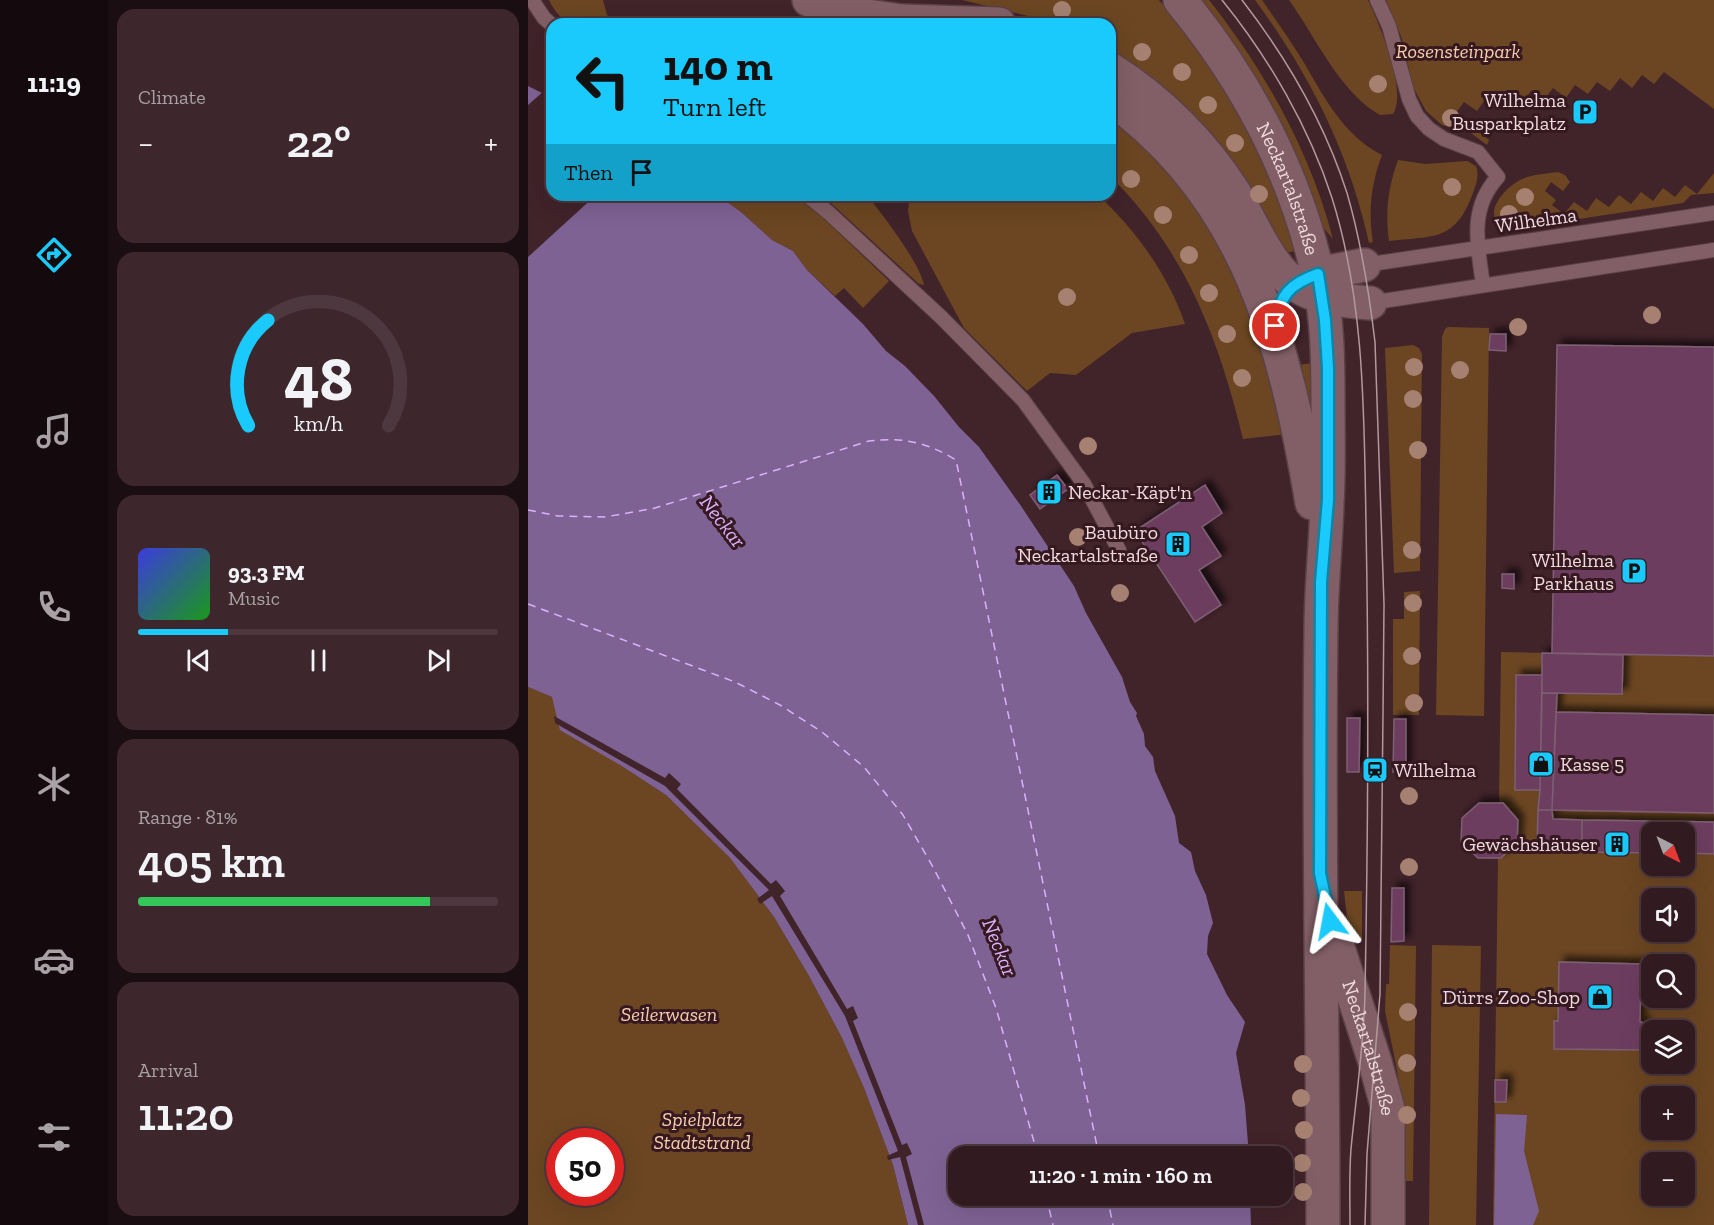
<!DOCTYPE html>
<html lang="en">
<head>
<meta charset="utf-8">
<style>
	body { margin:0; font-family:"Zilla Slab",serif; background:#3d272d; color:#f1f3f6; height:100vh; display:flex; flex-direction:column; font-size:22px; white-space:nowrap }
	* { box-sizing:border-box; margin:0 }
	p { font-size:20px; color:#a8a1a5 }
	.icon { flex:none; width:33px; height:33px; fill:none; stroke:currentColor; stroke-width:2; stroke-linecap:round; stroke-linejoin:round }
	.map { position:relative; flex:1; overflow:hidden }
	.side { display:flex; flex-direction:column; gap:9px; padding:9px; background:#1b0e12; width:420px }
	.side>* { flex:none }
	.guide { position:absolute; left:18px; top:18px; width:570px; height:183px; border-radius:18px; box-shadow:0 6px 24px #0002,0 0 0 2px #4c383e; background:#1acafc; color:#111; overflow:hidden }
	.needle { width:39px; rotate:138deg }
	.buttons { position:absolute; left:1113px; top:822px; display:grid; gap:12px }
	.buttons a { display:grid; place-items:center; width:54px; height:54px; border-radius:12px; background:#311a20; box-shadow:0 6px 24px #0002,0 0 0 2px #4c383e; font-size:30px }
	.speed { position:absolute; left:18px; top:1128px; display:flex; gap:12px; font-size:30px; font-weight:700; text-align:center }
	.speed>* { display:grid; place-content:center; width:78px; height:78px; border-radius:50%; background:#311a20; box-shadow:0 6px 24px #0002,0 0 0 2px #4c383e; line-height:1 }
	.speed .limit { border:9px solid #d22; background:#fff; color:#111 }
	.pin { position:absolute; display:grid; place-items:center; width:51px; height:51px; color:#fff; margin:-26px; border:3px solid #fff; border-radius:50%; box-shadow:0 2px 6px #0007 }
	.me { position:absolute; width:66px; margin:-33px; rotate:347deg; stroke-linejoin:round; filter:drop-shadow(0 0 4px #0008) }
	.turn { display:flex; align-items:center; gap:21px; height:126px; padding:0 18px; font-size:27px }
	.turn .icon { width:78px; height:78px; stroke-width:2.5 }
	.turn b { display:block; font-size:42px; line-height:51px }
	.then { display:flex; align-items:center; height:57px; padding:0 18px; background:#0003; gap:12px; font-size:22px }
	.big { font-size:45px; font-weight:600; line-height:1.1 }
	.side .card { flex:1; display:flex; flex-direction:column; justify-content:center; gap:9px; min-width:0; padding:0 21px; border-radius:18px; background:#3d272d }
	.side .dial { align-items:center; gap:0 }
	.dial svg { height:156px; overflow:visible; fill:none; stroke:#4c383e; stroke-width:7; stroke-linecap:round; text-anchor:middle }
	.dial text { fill:#f1f3f6; stroke:none }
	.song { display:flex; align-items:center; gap:18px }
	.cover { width:72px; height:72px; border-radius:9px; background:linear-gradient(135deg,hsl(240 70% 55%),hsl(120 70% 35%)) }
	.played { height:6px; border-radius:3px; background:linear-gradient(90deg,#1acafc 25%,#4c383e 25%) }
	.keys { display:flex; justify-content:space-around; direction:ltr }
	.heat { display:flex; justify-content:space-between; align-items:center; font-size:33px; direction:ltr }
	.charge { height:9px; border-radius:4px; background:linear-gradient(90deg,#34c759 81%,#4c383e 0) }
	.trip { position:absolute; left:420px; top:1146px; width:345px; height:60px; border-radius:18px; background:#311a20; box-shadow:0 6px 24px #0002,0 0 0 2px #4c383e; font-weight:600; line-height:60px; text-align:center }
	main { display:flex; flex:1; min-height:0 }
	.menu { display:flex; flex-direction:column; width:108px; justify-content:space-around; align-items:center; background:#140a0d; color:#a8a1a5 }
	.menu .icon { width:42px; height:42px }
	.menu .current { color:#1acafc }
	.menu b { font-size:27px; color:#f1f3f6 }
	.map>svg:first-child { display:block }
	.green { fill:#6c4622; fill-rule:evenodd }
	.water { fill:#7e6294 }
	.pier { fill:#41232a }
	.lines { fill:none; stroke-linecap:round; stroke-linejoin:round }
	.ferry { stroke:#dab1fc; stroke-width:1.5; stroke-dasharray:8 6; stroke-linecap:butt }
	.building { fill:#6d3e61; stroke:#7c5f73; stroke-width:1.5; filter:url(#shadow) }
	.lane-casing { stroke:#5a4147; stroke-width:16 }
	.secondary-casing { stroke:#5a4147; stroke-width:36 }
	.lane { stroke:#825f66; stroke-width:14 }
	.secondary { stroke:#825f66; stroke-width:33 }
	.tram { stroke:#b2999f; stroke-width:1.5 }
	.tree { fill:#a68171 }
	.route-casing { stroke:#1183a4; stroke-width:15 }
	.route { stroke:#1acafc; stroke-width:10 }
	.labels { text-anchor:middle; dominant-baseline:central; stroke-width:6; stroke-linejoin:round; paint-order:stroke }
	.park-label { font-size:20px; font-style:italic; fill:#f9ceab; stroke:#361920 }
	.poi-label { font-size:20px; fill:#efdade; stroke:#361920; text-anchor:end }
	.street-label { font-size:20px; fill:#efdade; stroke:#361920 }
	.water-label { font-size:21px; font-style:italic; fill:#dab1fc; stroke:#361920 }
</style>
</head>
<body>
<main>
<nav class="menu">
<b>11:19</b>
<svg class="icon current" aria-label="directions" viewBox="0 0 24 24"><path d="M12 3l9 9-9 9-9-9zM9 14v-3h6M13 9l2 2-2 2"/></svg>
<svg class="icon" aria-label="music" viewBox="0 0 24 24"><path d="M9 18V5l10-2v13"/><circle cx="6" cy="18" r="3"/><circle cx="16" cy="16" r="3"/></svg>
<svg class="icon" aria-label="phone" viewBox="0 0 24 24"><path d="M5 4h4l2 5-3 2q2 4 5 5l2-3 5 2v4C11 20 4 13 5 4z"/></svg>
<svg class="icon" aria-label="climate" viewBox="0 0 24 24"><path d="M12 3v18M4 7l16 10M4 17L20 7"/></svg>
<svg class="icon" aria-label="car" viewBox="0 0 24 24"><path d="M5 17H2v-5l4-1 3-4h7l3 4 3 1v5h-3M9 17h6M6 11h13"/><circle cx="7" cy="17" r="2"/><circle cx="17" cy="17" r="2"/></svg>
<svg class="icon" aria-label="filters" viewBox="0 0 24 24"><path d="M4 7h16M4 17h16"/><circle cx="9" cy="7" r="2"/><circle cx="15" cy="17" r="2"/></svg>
</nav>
<section class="side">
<div class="card"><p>Climate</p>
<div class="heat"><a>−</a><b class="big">22°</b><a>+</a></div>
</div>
<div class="card dial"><svg viewBox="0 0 100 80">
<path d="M14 69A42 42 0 1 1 86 69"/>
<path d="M14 69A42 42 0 0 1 24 15" stroke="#1acafc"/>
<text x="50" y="56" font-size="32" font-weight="700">48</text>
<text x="50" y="72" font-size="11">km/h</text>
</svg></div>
<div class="card">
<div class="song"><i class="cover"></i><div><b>93.3 FM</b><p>Music</p></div></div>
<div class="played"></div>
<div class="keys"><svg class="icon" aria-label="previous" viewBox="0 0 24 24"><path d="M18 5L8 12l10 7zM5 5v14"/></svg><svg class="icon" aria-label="pause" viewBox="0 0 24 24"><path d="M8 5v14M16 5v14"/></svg><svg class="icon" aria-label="next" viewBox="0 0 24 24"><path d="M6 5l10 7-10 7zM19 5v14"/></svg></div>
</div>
<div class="card"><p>Range · 81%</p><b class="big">405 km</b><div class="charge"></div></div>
<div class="card"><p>Arrival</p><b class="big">11:20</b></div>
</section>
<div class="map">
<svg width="1186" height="1225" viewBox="0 0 1186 1225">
	<defs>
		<filter id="shadow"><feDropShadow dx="5.5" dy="-5.5" stdDeviation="3" flood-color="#0009"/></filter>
	</defs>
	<rect width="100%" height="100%" fill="#41232a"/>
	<!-- green -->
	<path class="green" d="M21 0H75L79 15 88 24C57 24 36 32 21 0Z
		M434 0H631C643 15 657 30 669 46 713 107 748 177 766 251L752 255 582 56V24H518L500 16Z
		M670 0H681C737 71 782 151 805 239L794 226Z
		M727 0H734C748 20 762 40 775 61 796 97 815 135 854 155 843 184 840 211 845 242L841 243C821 152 782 75 727 0Z
		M761 0H840C851 24 880 90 865 114L852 115C812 93 787 36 761 0Z
		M858 0H1186V109L1136 72 1126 84 1114 75 1104 88 1092 78 1082 91 1069 82 1060 94 1047 85 1038 98 1025 88 1015 101 1003 91 993 104 981 95 971 107 958 98 949 111 936 102 927 114 961 140 959 145 943 133 914 125 898 111 885 87 874 39Z
		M582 116 595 125 641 171 685 234 724 313 759 434 715 439C691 339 657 250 582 176Z
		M870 160 897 164 939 161 948 166C952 177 947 188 943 198 926 242 902 236 861 241 857 212 860 187 870 160Z
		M1030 172 1037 175 1042 182 1035 191 1023 182 1017 191 1028 200 1024 205 1036 214 1046 202 1059 211 1068 198 1081 207 1091 195 1103 204 1113 192 1125 201 1135 188 1147 197 1157 185 1169 194 1186 173V193L1163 195 1155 203 986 229C948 223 972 191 992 180 1004 174 1017 174 1030 172Z
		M188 195H266L295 218 361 281 335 308 316 288 307 296 279 270 265 251 244 240 213 212Z
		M294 195H339C354 214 392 263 396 285L391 284Z
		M382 195H570C607 229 641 276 657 324L604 333 548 375 522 373 499 391 436 328 384 231 380 211Z
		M920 327 961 328 956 716 908 715 914 337 917 329Z
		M885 345 891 348 894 354 892 571 866 573 857 348Z
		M786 363V409L780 410 769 365Z
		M892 591 891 715H865V619H876V592Z
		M973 652 1186 656V1225H965L970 859 950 858 933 842 934 818 951 803H971ZM1124 832H1156V866H1124ZM1124 898H1156V932H1124ZM1124 964H1156V998H1124ZM1124 1030H1156V1064H1124ZM1124 1096H1156V1130H1124ZM1124 1162H1156V1196H1124Z
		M0 687 24 697 92 765 138 795 202 858 246 917 281 976 314 1038 336 1088 365 1165 380 1225H0ZM32 1142H82V1192H32Z
		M816 891H834V940L819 919Z
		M862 945 888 946 885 1181H877V1130L869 1070 857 1011 858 984H861Z
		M904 945 953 946 948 1225H901Z"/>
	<!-- water -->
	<path class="water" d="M0 86 24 98V195H189L213 212 244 240 265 251 279 270 335 324 358 351 377 366 406 396 431 427 451 447 493 506 546 586 558 613 594 677 602 702 609 713 608 716 616 734 617 746 625 757 627 771 647 816 651 843 663 852 667 871 678 895 685 923 680 936 679 954 699 995 717 1022 708 1053 717 1105 721 1156H430V1196H722L723 1225H380L365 1165 336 1088 314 1038 281 976 246 917 202 858 138 795 92 765 32 730 24 697 0 687Z
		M968 1114 999 1115 996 1151 1011 1211 1005 1225H966Z"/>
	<!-- pier -->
	<path class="pier" d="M16 91 24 95V195H68L0 257V105Z
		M26 716 137 778 141 773 153 784 149 789 243 884 248 880 257 891 252 896 319 1009 325 1006 330 1018 325 1021 374 1145 379 1143 384 1154 378 1157 396 1225H390L372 1157 360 1160 359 1156 370 1151 317 1016 244 896 232 904 229 899 241 890 137 786 27 723Z"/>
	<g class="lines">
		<!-- ferry -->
		<path class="ferry" d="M0 510 30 516 77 517 127 508 341 441C375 437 398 442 428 460L571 1156
			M0 604 207 682 252 705 294 732 336 767 375 815 405 867 440 935 468 1008 510 1156
			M518 1196 525 1225
			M579 1196 585 1225"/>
	</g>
	<!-- building -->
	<path class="building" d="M962 334H978V351L961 350Z
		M1029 345 1186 347V656L1024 653Z
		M529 475 540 489 512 509 502 495Z
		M677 485 694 513 674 527 693 556 671 570 693 605 667 622 607 531Z
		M974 574H986V589L974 588Z
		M1014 653 1095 655 1094 694 1014 693Z
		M988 675H1014L1012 790H987Z
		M1014 693H1029L1024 810H1010L1012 790Z
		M1028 712 1186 715V813L1024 810Z
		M819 718H832L831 772H819Z
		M866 719H878V773L865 772Z
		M951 803H975L990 820 989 842 973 858H950L933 842 934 818Z
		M1010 810H1024L1025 819 1054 820V852L1009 851Z
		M1054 820 1186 822V854L1156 853V832H1124V853L1054 852Z
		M864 888H876V941L863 942Z
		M1031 962 1113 964 1112 1022 1117 1023V1050L1026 1049V1021H1030Z
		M967 1080H979L978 1102H967Z"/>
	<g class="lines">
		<!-- lane casing -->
		<g class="lane-casing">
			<path id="lane" d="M4 0 16 18 24 25
				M849 0 861 26 881 99 889 116 901 129 916 139 950 152 970 177C940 209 950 247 955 285
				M279 195 301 213 413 317 495 400 556 484 591 550
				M836 265 1186 213
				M842 303 1186 250"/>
		</g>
		<!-- secondary casing -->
		<g class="secondary-casing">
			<g id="secondary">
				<path d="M281 0 332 15 394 24"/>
				<path id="s1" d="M652 0C718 80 767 173 790 275 800 319 800 363 800 407 800 439 801 471 799 503 798 545 793 587 793 629 790 828 795 1026 795 1225"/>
				<path d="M374 21 471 24"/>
				<path d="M582 69C631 100 676 144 707 194 723 221 741 267 768 285 788 299 818 301 842 303"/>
				<path d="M582 98C720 196 757 345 784 503"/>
				<path d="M770 283 790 274 836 265"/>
				<path id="s2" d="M803 926 847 1062 860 1109V1225"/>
			</g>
		</g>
		<!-- lane -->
		<use href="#lane" class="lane"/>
		<!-- secondary -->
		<use href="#secondary" class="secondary"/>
		<!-- tram -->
		<path class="tram" d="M694 0C741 58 781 127 804 198 837 303 836 415 838 524 841 680 840 836 837 992 836 1044 828 1097 823 1149 821 1174 822 1200 822 1225
			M714 0C758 57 797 124 819 193 833 241 841 292 847 342L856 604 855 714 852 994 839 1154 837 1225"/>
	</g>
	<!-- trees -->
	<g class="tree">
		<circle cx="534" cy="10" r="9"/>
		<circle cx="614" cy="52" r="9"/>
		<circle cx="654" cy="72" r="9"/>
		<circle cx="850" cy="84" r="9"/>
		<circle cx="680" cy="105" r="9"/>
		<circle cx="923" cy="118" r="9"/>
		<circle cx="707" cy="143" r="9"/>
		<circle cx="603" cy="179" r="9"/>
		<circle cx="924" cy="187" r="9"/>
		<circle cx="731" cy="194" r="9"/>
		<circle cx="997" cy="197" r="9"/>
		<circle cx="981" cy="214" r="9"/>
		<circle cx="635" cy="215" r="9"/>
		<circle cx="661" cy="255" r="9"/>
		<circle cx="681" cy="293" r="9"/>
		<circle cx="539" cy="297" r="9"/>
		<circle cx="1124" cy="315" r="9"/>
		<circle cx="990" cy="327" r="9"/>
		<circle cx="699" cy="334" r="9"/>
		<circle cx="886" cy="367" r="9"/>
		<circle cx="932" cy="370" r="9"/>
		<circle cx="714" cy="378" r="9"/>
		<circle cx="885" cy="399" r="9"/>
		<circle cx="560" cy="446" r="9"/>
		<circle cx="890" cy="450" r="9"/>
		<circle cx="550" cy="537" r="9"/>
		<circle cx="884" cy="550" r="9"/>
		<circle cx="592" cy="593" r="9"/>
		<circle cx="885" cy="603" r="9"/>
		<circle cx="884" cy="656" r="9"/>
		<circle cx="886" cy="703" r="9"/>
		<circle cx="881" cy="796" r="9"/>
		<circle cx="881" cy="867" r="9"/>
		<circle cx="880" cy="1012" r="9"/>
		<circle cx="879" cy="1063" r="9"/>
		<circle cx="775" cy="1064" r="9"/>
		<circle cx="773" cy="1098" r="9"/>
		<circle cx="879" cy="1115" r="9"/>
		<circle cx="776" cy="1130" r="9"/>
		<circle cx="774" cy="1163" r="9"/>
		<circle cx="775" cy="1192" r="9"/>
	</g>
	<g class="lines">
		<!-- route casing -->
		<g class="route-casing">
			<path id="route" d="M747 326C752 295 761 284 790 274L797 320 800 368V500L793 582 792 873 802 921"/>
		</g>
		<!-- route -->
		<use href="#route" class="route"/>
	</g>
	<!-- icons -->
	<defs>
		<g id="parking-square" transform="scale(1.35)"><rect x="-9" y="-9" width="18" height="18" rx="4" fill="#1acafc" stroke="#361920"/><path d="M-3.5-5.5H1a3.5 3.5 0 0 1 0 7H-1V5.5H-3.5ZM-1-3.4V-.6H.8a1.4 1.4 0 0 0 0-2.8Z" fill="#111"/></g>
		<g id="building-square" transform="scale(1.35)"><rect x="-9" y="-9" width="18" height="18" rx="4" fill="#1acafc" stroke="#361920"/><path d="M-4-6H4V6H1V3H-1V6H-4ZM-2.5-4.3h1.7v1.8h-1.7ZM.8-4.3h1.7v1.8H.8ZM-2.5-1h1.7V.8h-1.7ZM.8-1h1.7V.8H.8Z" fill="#111"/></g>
		<g id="shop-square" transform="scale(1.35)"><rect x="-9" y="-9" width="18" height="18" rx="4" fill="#1acafc" stroke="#361920"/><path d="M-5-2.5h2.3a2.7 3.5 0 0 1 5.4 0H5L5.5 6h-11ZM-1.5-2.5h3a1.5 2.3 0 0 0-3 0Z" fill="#111"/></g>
		<g id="station-square" transform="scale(1.35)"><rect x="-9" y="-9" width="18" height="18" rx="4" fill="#1acafc" stroke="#361920"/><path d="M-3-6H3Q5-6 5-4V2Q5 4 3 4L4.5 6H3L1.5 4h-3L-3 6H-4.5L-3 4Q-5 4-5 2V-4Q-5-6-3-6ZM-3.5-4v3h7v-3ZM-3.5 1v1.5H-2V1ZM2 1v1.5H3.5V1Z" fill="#111"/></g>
	</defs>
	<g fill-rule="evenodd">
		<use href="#parking-square" x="1057" y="112"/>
		<use href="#building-square" x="521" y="492"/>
		<use href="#building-square" x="650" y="544"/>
		<use href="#parking-square" x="1106" y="571"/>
		<use href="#shop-square" x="1013" y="764"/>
		<use href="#station-square" x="847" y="770"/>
		<use href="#building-square" x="1089" y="844"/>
		<use href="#shop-square" x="1072" y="997"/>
	</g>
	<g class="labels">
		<!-- park labels -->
		<g class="park-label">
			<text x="930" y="51">Rosensteinpark</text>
			<text x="141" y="1014">Seilerwasen</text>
			<text x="174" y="1119">Spielplatz<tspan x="174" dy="23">Stadtstrand</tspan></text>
		</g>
		<!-- poi labels -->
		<g class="poi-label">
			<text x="1038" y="100">Wilhelma<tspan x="1038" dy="23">Busparkplatz</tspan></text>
			<text x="540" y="492" text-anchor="start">Neckar-Käpt'n</text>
			<text x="630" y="532">Baubüro<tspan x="630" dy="23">Neckartalstraße</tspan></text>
			<text x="1086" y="560">Wilhelma<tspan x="1086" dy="23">Parkhaus</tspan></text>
			<text x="1032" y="764" text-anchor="start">Kasse 5</text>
			<text x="866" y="770" text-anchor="start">Wilhelma</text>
			<text x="1070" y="844">Gewächshäuser</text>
			<text x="1052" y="997">Dürrs Zoo-Shop</text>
		</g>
		<!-- street labels -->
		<g class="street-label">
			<text stroke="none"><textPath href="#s1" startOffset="219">Neckartalstraße</textPath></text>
			<text transform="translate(1008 220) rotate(-8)">Wilhelma</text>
			<text stroke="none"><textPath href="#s2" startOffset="128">Neckartalstraße</textPath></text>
		</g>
		<!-- water labels -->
		<g class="water-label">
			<text transform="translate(195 521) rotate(52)">Neckar</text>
			<text transform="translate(472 947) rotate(68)">Neckar</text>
		</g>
	</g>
</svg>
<div class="buttons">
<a><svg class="needle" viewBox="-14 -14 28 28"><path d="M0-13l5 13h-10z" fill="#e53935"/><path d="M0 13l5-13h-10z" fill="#a8a1a5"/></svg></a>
<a><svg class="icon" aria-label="sound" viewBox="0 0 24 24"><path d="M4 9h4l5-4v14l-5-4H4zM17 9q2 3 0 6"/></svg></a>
<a><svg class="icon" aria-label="search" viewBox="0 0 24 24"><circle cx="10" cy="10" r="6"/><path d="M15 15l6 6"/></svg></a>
<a><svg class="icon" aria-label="layers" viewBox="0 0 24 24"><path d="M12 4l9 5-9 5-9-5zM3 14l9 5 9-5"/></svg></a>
<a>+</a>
<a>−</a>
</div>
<div class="speed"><div class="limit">50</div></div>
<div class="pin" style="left:747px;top:326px;background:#d93025"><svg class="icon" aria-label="arrive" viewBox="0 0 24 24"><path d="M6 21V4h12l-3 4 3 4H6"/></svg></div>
<svg class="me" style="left:802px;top:921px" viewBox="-20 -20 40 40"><path d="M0-17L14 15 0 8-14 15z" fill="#1acafc" stroke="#fff" stroke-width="4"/></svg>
<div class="trip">11:20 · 1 min · 160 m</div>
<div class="guide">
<div class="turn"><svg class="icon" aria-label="left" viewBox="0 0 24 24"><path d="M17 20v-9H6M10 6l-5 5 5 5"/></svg><div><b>140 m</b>Turn left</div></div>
<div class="then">Then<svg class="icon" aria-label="arrive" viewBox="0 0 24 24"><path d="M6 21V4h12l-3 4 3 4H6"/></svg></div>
</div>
</div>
</main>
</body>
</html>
